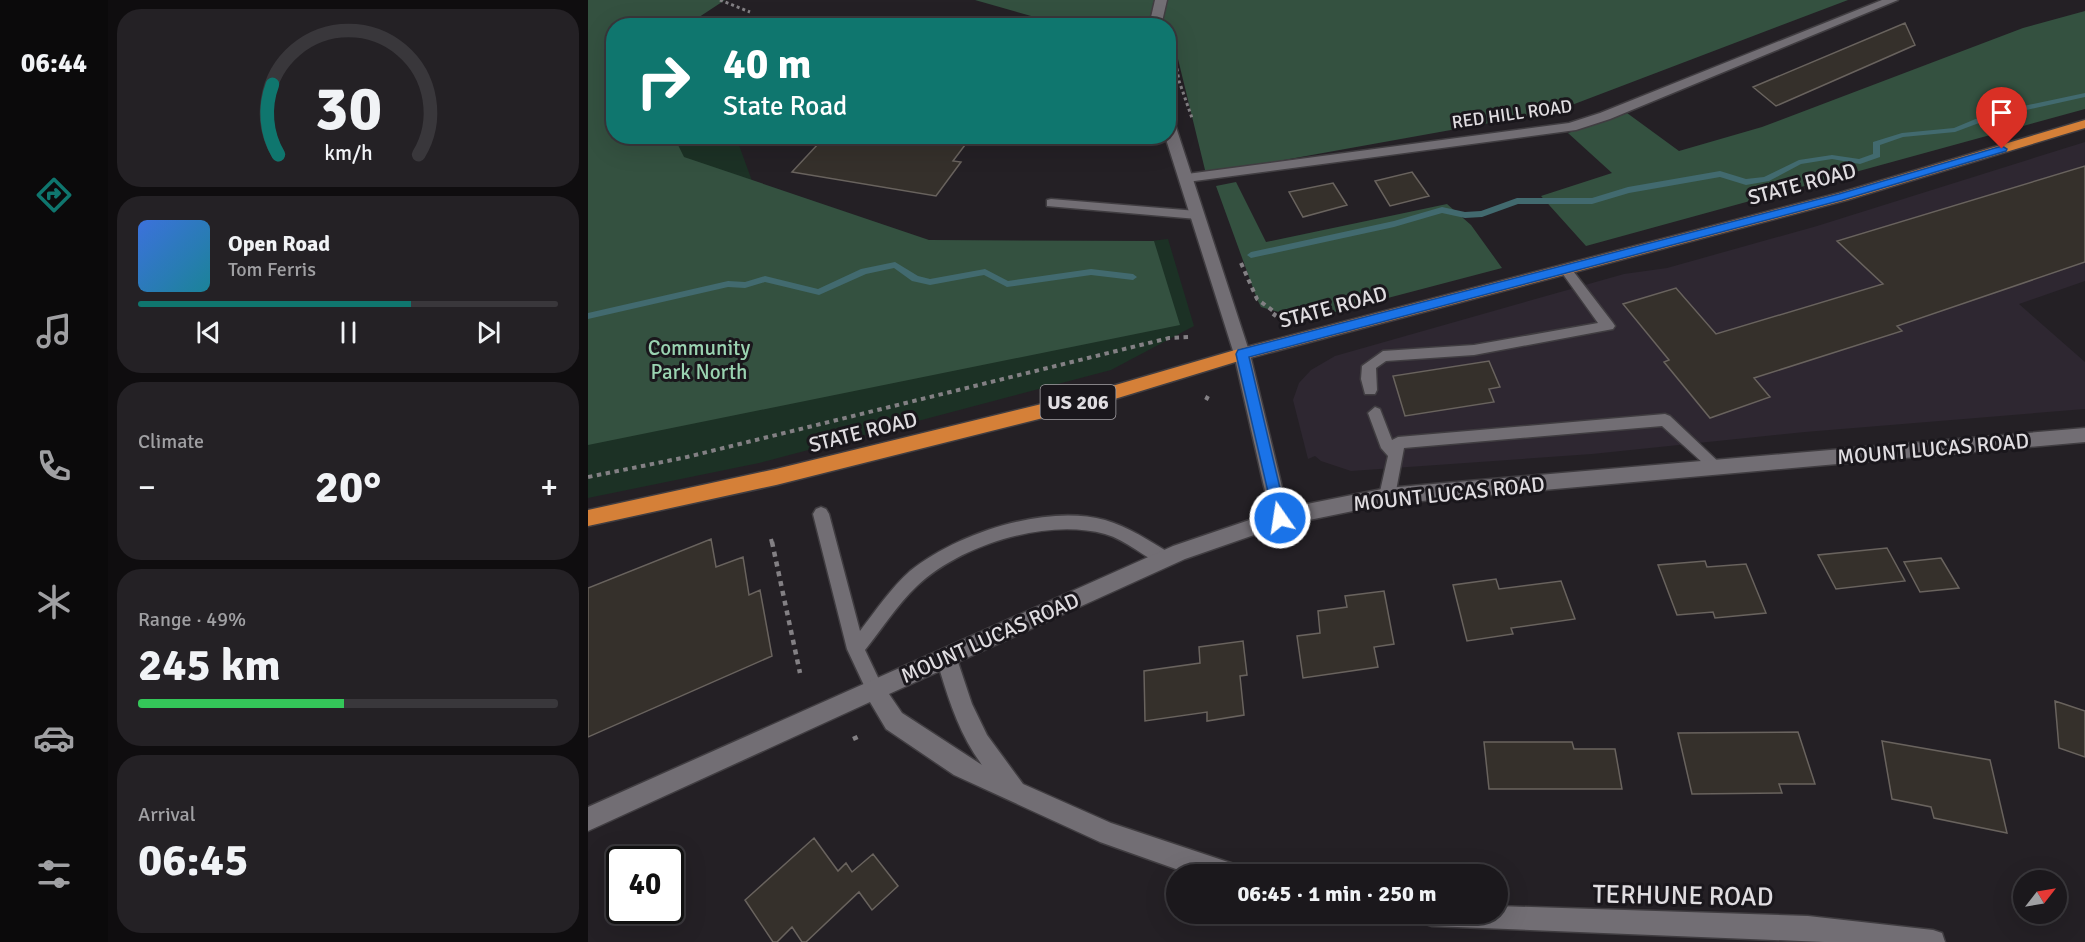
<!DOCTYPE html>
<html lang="en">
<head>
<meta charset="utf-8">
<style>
	body { margin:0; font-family:Signika,sans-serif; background:#242125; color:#f1f3f6; height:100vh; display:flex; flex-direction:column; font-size:22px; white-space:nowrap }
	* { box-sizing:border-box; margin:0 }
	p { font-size:20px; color:#a0a0a3 }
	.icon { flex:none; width:33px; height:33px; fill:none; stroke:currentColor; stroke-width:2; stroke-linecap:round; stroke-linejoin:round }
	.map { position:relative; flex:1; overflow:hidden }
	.drawer { display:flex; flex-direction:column; gap:9px; padding:9px; background:#0f0d0f; width:480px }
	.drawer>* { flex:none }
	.hud { position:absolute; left:18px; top:18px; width:570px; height:126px; border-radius:24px; box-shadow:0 6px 24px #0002,0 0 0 2px #39373b; background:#0f766e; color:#fff; overflow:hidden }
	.needle { width:39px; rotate:59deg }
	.fabs { position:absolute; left:1425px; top:870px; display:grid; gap:12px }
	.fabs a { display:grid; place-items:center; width:54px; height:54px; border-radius:50%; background:#1b181c; box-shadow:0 6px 24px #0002,0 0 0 2px #39373b; font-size:30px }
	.speed { position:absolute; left:18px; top:846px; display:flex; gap:12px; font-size:30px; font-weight:700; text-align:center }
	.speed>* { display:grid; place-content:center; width:78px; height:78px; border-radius:50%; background:#1b181c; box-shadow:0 6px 24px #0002,0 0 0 2px #39373b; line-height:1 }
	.speed .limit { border:3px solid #111; border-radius:9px; background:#fff; color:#111 }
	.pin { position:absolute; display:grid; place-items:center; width:51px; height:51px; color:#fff; margin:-62px -26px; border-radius:50% 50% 50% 0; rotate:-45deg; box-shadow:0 0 6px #0007 }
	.pin .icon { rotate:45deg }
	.me { position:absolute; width:66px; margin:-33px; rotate:347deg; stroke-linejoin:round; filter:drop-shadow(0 0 4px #0008) }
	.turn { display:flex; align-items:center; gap:21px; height:126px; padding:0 18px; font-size:27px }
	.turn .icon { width:78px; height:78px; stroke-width:2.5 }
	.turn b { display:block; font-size:42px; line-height:51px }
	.big { font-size:45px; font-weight:700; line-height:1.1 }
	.drawer .card { flex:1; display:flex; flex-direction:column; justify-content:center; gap:9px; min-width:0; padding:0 21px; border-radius:24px; background:#242125 }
	.drawer .dial { align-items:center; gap:0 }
	.dial svg { height:156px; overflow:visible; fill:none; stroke:#39373b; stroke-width:7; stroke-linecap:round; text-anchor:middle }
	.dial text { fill:#f1f3f6; stroke:none }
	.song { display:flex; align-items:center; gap:18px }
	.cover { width:72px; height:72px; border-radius:9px; background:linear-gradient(135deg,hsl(220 70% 55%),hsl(190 70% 35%)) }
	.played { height:6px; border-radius:3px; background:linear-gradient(90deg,#0f766e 65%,#39373b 65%) }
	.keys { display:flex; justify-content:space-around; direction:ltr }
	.heat { display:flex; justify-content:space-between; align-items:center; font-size:33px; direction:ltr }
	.charge { height:9px; border-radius:4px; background:linear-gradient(90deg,#34c759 49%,#39373b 0) }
	.trip { position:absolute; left:578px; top:864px; width:342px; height:60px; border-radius:30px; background:#1b181c; box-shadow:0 6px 24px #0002,0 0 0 2px #39373b; font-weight:700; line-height:60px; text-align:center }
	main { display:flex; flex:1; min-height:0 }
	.dock { display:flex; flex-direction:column; width:108px; justify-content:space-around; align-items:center; background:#0b0a0b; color:#a0a0a3 }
	.dock .icon { width:42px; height:42px }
	.dock .on { color:#0f766e }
	.dock b { font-size:27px; color:#f1f3f6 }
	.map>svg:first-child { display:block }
	.built { fill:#2e2731 }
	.green { fill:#1c3125 }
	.forest { fill:#345140 }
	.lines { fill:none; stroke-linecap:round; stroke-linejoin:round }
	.stream { fill:#426a6f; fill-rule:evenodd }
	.building { fill:#35302b; stroke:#69635e; stroke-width:1.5 }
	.lane-casing { stroke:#403d41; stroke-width:3 }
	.street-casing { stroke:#403d41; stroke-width:3 }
	.secondary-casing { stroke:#403d41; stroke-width:3 }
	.highway-casing { stroke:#403d41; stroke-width:3 }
	.path-far2 { stroke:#838084; stroke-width:3; stroke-dasharray:3 3; stroke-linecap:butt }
	.path-far1 { stroke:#838084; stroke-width:4; stroke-dasharray:4.5 4.5; stroke-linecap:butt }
	.path { stroke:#838084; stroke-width:4.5; stroke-dasharray:5 5; stroke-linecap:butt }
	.lane { fill:#726e74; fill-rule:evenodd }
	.street { fill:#726e74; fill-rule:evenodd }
	.secondary { fill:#726e74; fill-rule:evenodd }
	.highway { fill:#d58038; fill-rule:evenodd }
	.route { fill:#1a73e8; stroke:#114b97; stroke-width:1.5 }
	.labels { text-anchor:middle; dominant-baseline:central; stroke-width:6; stroke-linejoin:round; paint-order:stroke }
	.far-street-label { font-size:18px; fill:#e0dde1; stroke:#1a171c }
	.shield { fill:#1a171c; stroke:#a5a2a6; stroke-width:1.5 }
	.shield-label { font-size:20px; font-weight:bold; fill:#e0dde1 }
	.street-label { font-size:21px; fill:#e0dde1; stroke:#1a171c }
	.park-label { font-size:21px; fill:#9ad3b1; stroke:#1a171c }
	.near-street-label { font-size:26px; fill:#e0dde1; stroke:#1a171c }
</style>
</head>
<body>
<main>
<nav class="dock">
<b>06:44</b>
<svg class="icon on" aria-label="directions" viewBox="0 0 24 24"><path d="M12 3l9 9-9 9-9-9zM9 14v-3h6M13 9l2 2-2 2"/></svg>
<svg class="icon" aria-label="music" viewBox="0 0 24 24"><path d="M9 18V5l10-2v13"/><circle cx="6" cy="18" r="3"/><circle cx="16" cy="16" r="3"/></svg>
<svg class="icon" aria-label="phone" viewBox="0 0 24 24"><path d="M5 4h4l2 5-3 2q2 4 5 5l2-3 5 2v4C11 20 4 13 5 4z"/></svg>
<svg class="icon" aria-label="climate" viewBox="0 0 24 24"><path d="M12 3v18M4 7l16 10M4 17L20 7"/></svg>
<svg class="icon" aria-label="car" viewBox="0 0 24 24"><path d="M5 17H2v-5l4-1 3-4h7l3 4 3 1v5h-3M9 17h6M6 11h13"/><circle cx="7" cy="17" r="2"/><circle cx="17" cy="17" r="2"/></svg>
<svg class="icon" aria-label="filters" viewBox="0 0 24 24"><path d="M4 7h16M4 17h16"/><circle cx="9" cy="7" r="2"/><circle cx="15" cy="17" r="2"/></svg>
</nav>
<section class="drawer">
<div class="card dial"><svg viewBox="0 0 100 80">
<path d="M14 69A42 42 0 1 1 86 69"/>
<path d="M14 69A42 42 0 0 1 11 33" stroke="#0f766e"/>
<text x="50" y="56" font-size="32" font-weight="700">30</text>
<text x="50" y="72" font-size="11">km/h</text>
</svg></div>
<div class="card">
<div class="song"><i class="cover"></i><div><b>Open Road</b><p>Tom Ferris</p></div></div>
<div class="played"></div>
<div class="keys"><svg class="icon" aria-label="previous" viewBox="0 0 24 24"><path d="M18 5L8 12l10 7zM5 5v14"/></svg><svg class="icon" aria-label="pause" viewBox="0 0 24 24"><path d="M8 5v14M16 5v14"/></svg><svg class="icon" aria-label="next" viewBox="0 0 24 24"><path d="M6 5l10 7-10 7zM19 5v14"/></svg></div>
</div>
<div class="card"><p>Climate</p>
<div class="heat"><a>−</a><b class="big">20°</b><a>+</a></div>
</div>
<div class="card"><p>Range · 49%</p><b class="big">245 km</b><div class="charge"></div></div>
<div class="card"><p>Arrival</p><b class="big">06:45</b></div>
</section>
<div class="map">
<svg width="1497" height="942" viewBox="0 0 1497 942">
	<rect width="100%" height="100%" fill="#242025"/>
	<!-- built -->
	<path class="built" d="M1497 142V281L1431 304 1497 362V409L1217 432 1004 454 763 471 733 461 727 456 720 459 705 400 711 383 723 370 747 356 1036 274 1079 268 1229 226Z"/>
	<!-- green -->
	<path class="green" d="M0 0 104 14 108 25 26 26V136L148 137 214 318 468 252 580 239 606 326 523 370 171 463 0 498Z"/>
	<!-- forest -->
	<path class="forest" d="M0 0H137L99 25 26 26V136L86 137 96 157 341 240 566 241 592 325 0 445Z
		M387 0H1260L968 111 618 174 590 59 581 56 580 26 475 25Z
		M1497 11V109L998 246 953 196 1024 173 980 133 1039 113 1091 151 1174 127 1435 28Z
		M648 182 678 242 859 204 883 225 914 268 716 320 693 322 694 313 673 307 669 299 628 186Z"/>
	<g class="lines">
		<!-- stream -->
		<path class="stream" d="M1497 93V97L1407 117 1367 132 1315 137 1292 145V157L1272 164 1244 159 1213 164 1181 181 1158 185 1132 177 1041 193 1004 204H930L894 217 877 218 854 213 806 227 663 258 659 255 663 252 806 221 854 207 877 212 893 211 929 198H1004L1040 187 1132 171 1158 179 1176 177 1211 160 1244 155 1271 159 1285 154V142L1314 133 1366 128 1402 113Z
			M307 262 330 276 342 279 397 269 420 281 503 269 545 274 549 277 545 280 503 275 419 287 396 275 342 285 324 281 306 268 278 274 231 295 177 282 157 288 140 287 0 319V313L140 281 157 282 177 276 230 289 273 269Z"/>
	</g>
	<!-- building -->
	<path class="building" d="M1317 23 1327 45 1188 106 1165 87Z
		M245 136H378L372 144 377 145 365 161 373 162 348 196 204 172 231 143 238 144Z
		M1497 166V262L1309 326 1314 331 1166 378 1182 397 1122 418 1076 362 1081 360 1035 304 1088 288 1128 334 1295 284 1249 241Z
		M824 172 841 196 802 206 787 181Z
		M745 183 759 205 715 217 701 192Z
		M901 361 912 387 901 389 906 402 817 416 805 376Z
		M123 539 128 567 155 557 161 595 172 590 184 656 0 737V588Z
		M1299 548 1317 581 1248 589 1230 555Z
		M1353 558 1371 588 1332 592 1316 562Z
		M1117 561 1119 567 1158 564 1178 613 1127 618 1125 612 1089 615 1070 565Z
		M908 579 911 589 973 581 987 619 923 628 925 634 879 641 865 585Z
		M796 591 806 644 786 647 790 667 715 678 709 636 732 633 730 611 759 607 757 596Z
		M655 641 659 675 652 676 656 715 619 721V712L557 721 556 671 612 663 611 647Z
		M1467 701 1497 711V757L1471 748Z
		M1210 732 1227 784H1191L1194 793 1104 794 1090 733Z
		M1294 741 1402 760 1419 833 1346 818 1343 807 1304 799Z
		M896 742H984L986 749H1027L1034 789H901Z
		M226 838 250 871 258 863 264 872 285 854 310 886 284 910 271 892 218 942H214L204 927 189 942H185L157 900Z"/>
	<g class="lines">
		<!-- lane casing -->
		<g class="lane-casing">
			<path id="lane" d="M463 199 609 211 615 215 609 219 459 206V200Z
				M978 266 982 267 1025 323 1027 326 1025 329 886 355 798 361 788 368 789 390 787 394H777L773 379 774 366 795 351 886 345 1010 323 972 270Z
				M787 407 792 409 804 440 810 437 1077 414 1082 416 1137 468 1135 472H1125L1074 426 816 448 807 496 804 501 799 503 794 501 791 496 800 456 793 448 780 413Z
				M233 507 238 509 241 514 272 631C288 610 303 588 322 571 369 533 458 504 517 520 541 527 562 541 583 554L585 559 583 564 577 566C556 558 539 540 517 534 458 518 372 545 329 586 309 605 294 629 277 650L296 690 293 696 287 699 281 696 259 649 225 514 228 509Z"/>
		</g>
		<!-- street casing -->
		<g class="street-casing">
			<path id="street" d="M1294 0H1310L1022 119 988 130 599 182 592 178 599 174 981 123 1012 113Z"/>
		</g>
		<!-- secondary casing -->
		<g class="secondary-casing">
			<path id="secondary" d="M567 0H579L573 26H561Z
				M580 120 587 124 662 354 699 508 799 488 1497 428V442L799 504 692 526 597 559 370 662 384 704 399 735 435 784 523 823 652 866 656 874H602L512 842 366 775 298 729 282 702 0 831V807L585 546 682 513 646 354 577 136H580ZM352 671C362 704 373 737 394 765L314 713 301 694Z
				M909 906 1220 916 1345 930 1354 933 1357 942H1236L844 926 835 923 832 914H909Z"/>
		</g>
		<!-- highway casing -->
		<g class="highway-casing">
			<path id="highway" d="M1497 120V128L1259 200 654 360 507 405 188 485 0 526V510L188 469 507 391 654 348 1251 193Z"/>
		</g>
		<!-- path-far2 -->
		<path class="path-far2" d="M132 0 162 12
			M584 39 591 81 604 118"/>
		<!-- path-far1 -->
		<path class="path-far1" d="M653 263 669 299 688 313 685 317
			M618 400 620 396
			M0 477 99 457 581 338 602 337
			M183 539 184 543"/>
		<!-- path -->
		<path class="path" d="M184 542 212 673
			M265 739 274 735"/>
		<!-- lane -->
		<use href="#lane" class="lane"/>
		<!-- street -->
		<use href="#street" class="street"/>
		<!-- secondary -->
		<use href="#secondary" class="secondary"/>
		<!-- highway -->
		<use href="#highway" class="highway"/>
	</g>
	<!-- route -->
	<path class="route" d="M1414 146 1419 149 1418 151 1254 200 661 357 699 518 692 524 687 522 648 354 650 350 1251 194Z"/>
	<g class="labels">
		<!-- far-street labels -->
		<g class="far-street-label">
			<text transform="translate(924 114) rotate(-8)">RED HILL ROAD</text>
		</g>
		<!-- shield labels -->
		<rect class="shield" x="452.5" y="385" width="75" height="34" rx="4.5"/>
		<g class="shield-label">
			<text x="490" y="402">US 206</text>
		</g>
		<!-- street labels -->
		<g class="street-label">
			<text transform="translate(1214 184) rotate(-15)">STATE ROAD</text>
			<text transform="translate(745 307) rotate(-15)">STATE ROAD</text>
			<text transform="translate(275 432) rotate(-14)">STATE ROAD</text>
			<text transform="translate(1345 449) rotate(-5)">MOUNT LUCAS ROAD</text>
			<text transform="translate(861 494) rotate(-6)">MOUNT LUCAS ROAD</text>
			<text transform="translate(402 638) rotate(-24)">MOUNT LUCAS ROAD</text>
		</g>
		<!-- park labels -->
		<g class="park-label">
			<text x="111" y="348">Community<tspan x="111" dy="24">Park North</tspan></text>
		</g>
		<!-- near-street labels -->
		<g class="near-street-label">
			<text transform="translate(1095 896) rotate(1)">TERHUNE ROAD</text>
		</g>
	</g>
</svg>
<div class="fabs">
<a><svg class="needle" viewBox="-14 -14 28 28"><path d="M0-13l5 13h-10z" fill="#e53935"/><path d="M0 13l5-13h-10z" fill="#a0a0a3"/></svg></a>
</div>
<div class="speed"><div class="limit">40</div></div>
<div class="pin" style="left:1414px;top:149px;background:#d93025"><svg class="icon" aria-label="arrive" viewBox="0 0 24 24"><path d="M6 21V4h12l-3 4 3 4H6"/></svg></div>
<svg class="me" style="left:692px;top:518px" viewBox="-20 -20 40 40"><circle r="17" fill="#1a73e8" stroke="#fff" stroke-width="3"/><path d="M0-11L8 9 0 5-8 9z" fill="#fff"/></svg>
<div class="trip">06:45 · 1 min · 250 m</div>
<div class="hud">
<div class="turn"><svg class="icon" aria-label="right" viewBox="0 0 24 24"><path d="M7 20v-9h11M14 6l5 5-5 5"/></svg><div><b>40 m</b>State Road</div></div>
</div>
</div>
</main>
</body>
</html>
